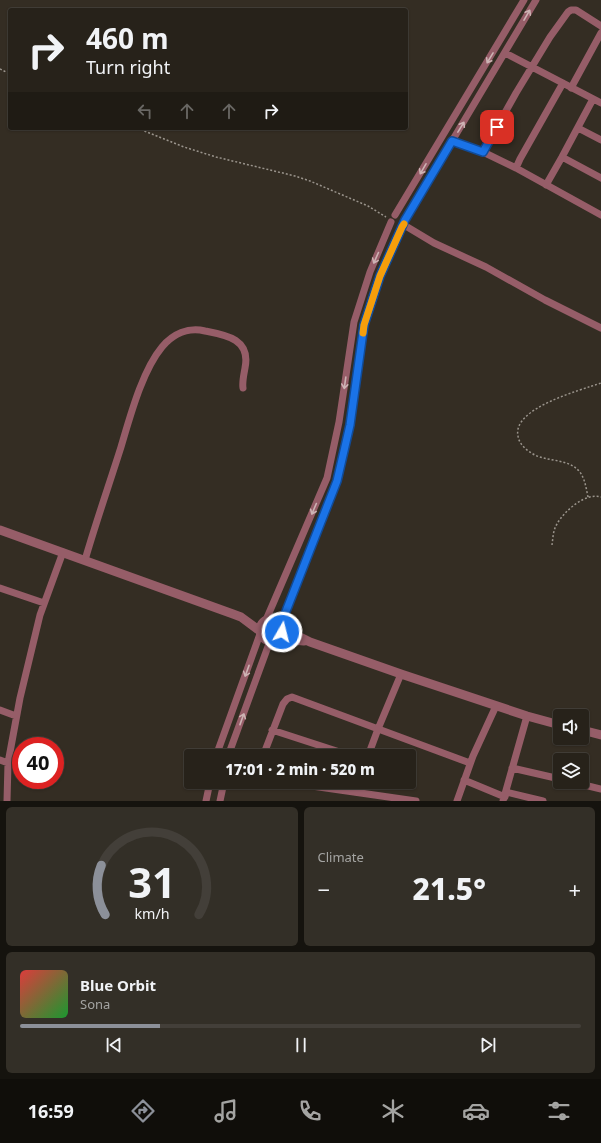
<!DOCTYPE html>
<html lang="en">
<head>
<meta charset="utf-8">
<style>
	body { margin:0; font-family:"Noto Sans",sans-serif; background:#332f27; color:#f1f3f6; height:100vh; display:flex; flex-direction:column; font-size:15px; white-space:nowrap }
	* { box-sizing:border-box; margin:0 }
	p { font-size:13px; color:#a4a4a2 }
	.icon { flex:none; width:22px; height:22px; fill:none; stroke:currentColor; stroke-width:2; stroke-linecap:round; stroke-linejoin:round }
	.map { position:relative; height:801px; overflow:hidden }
	.details { display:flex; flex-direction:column; gap:6px; padding:6px; background:#15130e; flex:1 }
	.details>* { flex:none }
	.banner { position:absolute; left:8px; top:8px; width:400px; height:122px; border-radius:4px; box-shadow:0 1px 3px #0004,0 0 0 1px #433f39; background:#27221a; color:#f1f3f6; overflow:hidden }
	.tools { position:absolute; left:553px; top:709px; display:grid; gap:8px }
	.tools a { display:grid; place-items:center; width:36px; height:36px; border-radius:4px; background:#27221a; box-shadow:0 1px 3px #0004,0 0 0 1px #433f39; font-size:20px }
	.speed { position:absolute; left:12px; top:737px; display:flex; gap:8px; font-size:20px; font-weight:700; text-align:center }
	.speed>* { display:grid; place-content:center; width:52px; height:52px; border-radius:50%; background:#27221a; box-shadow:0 1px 3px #0004,0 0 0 1px #433f39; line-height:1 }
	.speed .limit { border:6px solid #d22; background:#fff; color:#111 }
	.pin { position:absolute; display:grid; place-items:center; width:34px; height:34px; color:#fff; margin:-17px; border-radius:8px; box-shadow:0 2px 6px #0006 }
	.me { position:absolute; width:44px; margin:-22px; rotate:8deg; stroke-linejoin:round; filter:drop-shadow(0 0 3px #0008) }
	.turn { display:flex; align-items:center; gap:14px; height:84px; padding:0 12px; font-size:18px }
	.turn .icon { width:52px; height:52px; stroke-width:2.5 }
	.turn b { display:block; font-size:28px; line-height:34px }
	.lanes { display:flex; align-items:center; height:38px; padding:0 12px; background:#0003; justify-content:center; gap:20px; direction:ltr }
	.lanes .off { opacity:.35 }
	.big { font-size:30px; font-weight:800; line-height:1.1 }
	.details .tile { flex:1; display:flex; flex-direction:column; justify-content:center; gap:6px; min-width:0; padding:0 14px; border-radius:6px; background:#332f27 }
	.details .dial { align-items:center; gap:0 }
	.dial svg { height:104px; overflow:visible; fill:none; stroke:#433f39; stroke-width:7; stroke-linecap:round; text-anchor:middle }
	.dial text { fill:#f1f3f6; stroke:none }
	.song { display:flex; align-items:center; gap:12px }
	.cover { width:48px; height:48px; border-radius:6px; background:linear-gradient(135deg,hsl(0 70% 55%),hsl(130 70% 35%)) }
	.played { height:4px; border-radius:2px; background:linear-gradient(90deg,#8c9099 25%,#433f39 25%) }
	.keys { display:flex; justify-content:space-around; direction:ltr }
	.heat { display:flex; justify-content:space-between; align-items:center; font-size:22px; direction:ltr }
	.details .tiles { flex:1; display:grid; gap:6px; grid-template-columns:1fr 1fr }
	.tile:last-child { grid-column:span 2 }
	.trip { position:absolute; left:184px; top:749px; width:232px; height:40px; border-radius:4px; background:#27221a; box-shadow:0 1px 3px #0004,0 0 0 1px #433f39; font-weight:800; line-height:40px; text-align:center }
	.tabs { display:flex; height:64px; justify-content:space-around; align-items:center; background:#100e0a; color:#a4a4a2 }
	.tabs .icon { width:28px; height:28px }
	.tabs .current { color:#8c9099 }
	.tabs b { font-size:18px; color:#f1f3f6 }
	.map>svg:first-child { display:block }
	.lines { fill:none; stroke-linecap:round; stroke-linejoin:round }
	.path { stroke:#9a948c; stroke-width:1.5; stroke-dasharray:2 2; stroke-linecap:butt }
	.minor { stroke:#965d68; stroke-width:7 }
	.tertiary { stroke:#965d68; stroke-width:9 }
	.oneway { stroke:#cdb3b4 }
	.route-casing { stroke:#114b97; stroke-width:10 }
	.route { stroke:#1a73e8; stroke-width:7 }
	.slow { stroke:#f59e0b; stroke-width:7 }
</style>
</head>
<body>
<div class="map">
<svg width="601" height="801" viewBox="0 0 601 801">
	<rect width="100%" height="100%" fill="#342d23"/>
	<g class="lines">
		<!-- path -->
		<path class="path" d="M0 69 10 74
			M137 128 184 147 216 157 295 176 310 181 368 206 386 217
			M588 497C586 488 585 478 579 471 567 458 547 462 533 454 526 450 519 444 518 436 512 408 581 390 601 383
			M552 545C553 538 553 530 557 524 564 511 586 492 601 497"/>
		<!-- minor -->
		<path class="minor" d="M505 53 601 103
			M571 88 601 33
			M578 128 601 140
			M452 141 483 152 516 168 601 215
			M483 152 516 93 550 37 568 12 571 10H576L601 26
			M562 157 601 178
			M516 168 520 159 563 83
			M546 185 562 157 593 99
			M395 215 524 0
			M405 220 536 0
			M404 225 434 243 486 267 545 300 601 328
			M85 560C96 522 109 485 121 447 130 417 142 371 162 347 173 334 188 327 205 331 226 335 251 339 245 368 244 374 242 382 243 388
			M0 588 44 603
			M266 620 327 478 339 422 354 322 370 272 391 222
			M281 624 337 481 350 425 364 325 380 276 402 227
			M0 710 16 716
			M272 730 352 756
			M216 756 260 634
			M228 756 270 641
			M263 756 283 704 287 699 292 697 470 763
			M368 756 378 729 401 674
			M0 760 8 763
			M512 768 560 779
			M464 780 505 797
			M284 782 416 801
			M572 782 601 789
			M358 792 361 782
			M506 792 543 801
			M7 801 8 763 20 698 40 615 63 552
			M206 801 210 782
			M220 801 224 782
			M457 801 473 756 496 706
			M503 801 527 716"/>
		<!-- tertiary -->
		<path class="tertiary" d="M0 530 233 614 241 617 260 631
			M260 630a11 11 0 1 1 22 0a11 11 0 1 1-22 0Z
			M282 628 310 642 401 674 527 716 560 725
			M278 639 304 641
			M582 730 601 735"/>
	</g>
	<!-- one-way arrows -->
	<defs><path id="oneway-shaft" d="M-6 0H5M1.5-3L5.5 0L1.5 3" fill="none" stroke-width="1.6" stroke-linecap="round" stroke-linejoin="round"/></defs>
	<g class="oneway">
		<use href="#oneway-shaft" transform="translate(527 15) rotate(-60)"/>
		<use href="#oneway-shaft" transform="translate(490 58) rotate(121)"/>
		<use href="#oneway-shaft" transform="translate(461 127) rotate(-58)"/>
		<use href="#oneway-shaft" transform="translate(423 169) rotate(120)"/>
		<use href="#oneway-shaft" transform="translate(376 258) rotate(114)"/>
		<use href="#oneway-shaft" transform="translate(345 383) rotate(98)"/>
		<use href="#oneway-shaft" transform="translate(314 509) rotate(113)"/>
		<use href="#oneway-shaft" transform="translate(247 671) rotate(110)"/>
		<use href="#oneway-shaft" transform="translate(242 719) rotate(-70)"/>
	</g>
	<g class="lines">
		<!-- route casing -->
		<g class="route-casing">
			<path id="route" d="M282 632 281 624 337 481 350 425 364 325 380 276 405 220 452 141 483 152 497 127"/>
		</g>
		<!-- route -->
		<use href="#route" class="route"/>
		<!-- slow -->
		<path class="slow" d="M363 333 364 325 380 276 402 227 404 224"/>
	</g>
</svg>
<div class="tools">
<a><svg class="icon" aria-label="sound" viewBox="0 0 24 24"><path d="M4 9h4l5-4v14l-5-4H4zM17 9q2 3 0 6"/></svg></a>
<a><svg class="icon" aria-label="layers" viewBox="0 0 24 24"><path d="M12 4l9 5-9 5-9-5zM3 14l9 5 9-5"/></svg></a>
</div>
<div class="speed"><div class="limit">40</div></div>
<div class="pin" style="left:497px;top:127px;background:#d93025"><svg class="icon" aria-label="arrive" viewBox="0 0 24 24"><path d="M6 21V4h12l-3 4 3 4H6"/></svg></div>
<svg class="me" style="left:282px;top:632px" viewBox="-20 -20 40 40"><circle r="17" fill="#1a73e8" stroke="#fff" stroke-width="3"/><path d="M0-11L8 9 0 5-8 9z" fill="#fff"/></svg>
<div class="trip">17:01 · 2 min · 520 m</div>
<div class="banner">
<div class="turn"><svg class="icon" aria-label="right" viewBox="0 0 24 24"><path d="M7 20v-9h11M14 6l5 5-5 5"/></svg><div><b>460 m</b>Turn right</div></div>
<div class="lanes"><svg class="icon off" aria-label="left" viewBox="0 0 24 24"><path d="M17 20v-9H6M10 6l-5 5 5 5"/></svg><svg class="icon off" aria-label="ahead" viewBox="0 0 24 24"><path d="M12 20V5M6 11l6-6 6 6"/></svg><svg class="icon off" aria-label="ahead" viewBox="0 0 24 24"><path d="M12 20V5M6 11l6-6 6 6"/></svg><svg class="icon" aria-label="right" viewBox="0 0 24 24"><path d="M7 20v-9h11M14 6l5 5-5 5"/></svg></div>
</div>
</div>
<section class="details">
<div class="tiles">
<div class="tile dial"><svg viewBox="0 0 100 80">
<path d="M14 69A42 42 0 1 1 86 69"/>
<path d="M14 69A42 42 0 0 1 11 31" stroke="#8c9099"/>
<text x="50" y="56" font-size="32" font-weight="700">31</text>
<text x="50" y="72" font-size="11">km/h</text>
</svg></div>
<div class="tile"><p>Climate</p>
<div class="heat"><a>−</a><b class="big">21.5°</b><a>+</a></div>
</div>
<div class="tile">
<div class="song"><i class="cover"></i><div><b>Blue Orbit</b><p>Sona</p></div></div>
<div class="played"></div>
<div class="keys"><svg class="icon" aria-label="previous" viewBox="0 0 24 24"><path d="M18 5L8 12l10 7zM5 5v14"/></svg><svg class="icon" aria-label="pause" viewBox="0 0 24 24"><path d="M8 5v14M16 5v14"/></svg><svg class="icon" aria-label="next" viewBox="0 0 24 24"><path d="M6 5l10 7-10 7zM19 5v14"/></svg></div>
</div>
</div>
</section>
<nav class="tabs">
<b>16:59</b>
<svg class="icon current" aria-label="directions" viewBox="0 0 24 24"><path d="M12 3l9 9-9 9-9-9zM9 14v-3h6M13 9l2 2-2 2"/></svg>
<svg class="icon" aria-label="music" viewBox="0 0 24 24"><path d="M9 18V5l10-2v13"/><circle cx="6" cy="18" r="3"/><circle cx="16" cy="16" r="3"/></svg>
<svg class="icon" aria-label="phone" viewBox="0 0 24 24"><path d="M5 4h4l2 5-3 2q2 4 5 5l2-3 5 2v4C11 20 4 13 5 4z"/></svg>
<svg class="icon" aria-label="climate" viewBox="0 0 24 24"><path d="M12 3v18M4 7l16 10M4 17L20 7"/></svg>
<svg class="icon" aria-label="car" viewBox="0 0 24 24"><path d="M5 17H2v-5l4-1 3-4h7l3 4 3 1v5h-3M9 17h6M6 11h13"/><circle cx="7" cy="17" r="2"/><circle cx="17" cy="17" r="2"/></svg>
<svg class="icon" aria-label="filters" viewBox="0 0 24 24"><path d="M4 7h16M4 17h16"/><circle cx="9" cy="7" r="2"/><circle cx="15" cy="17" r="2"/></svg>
</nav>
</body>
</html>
